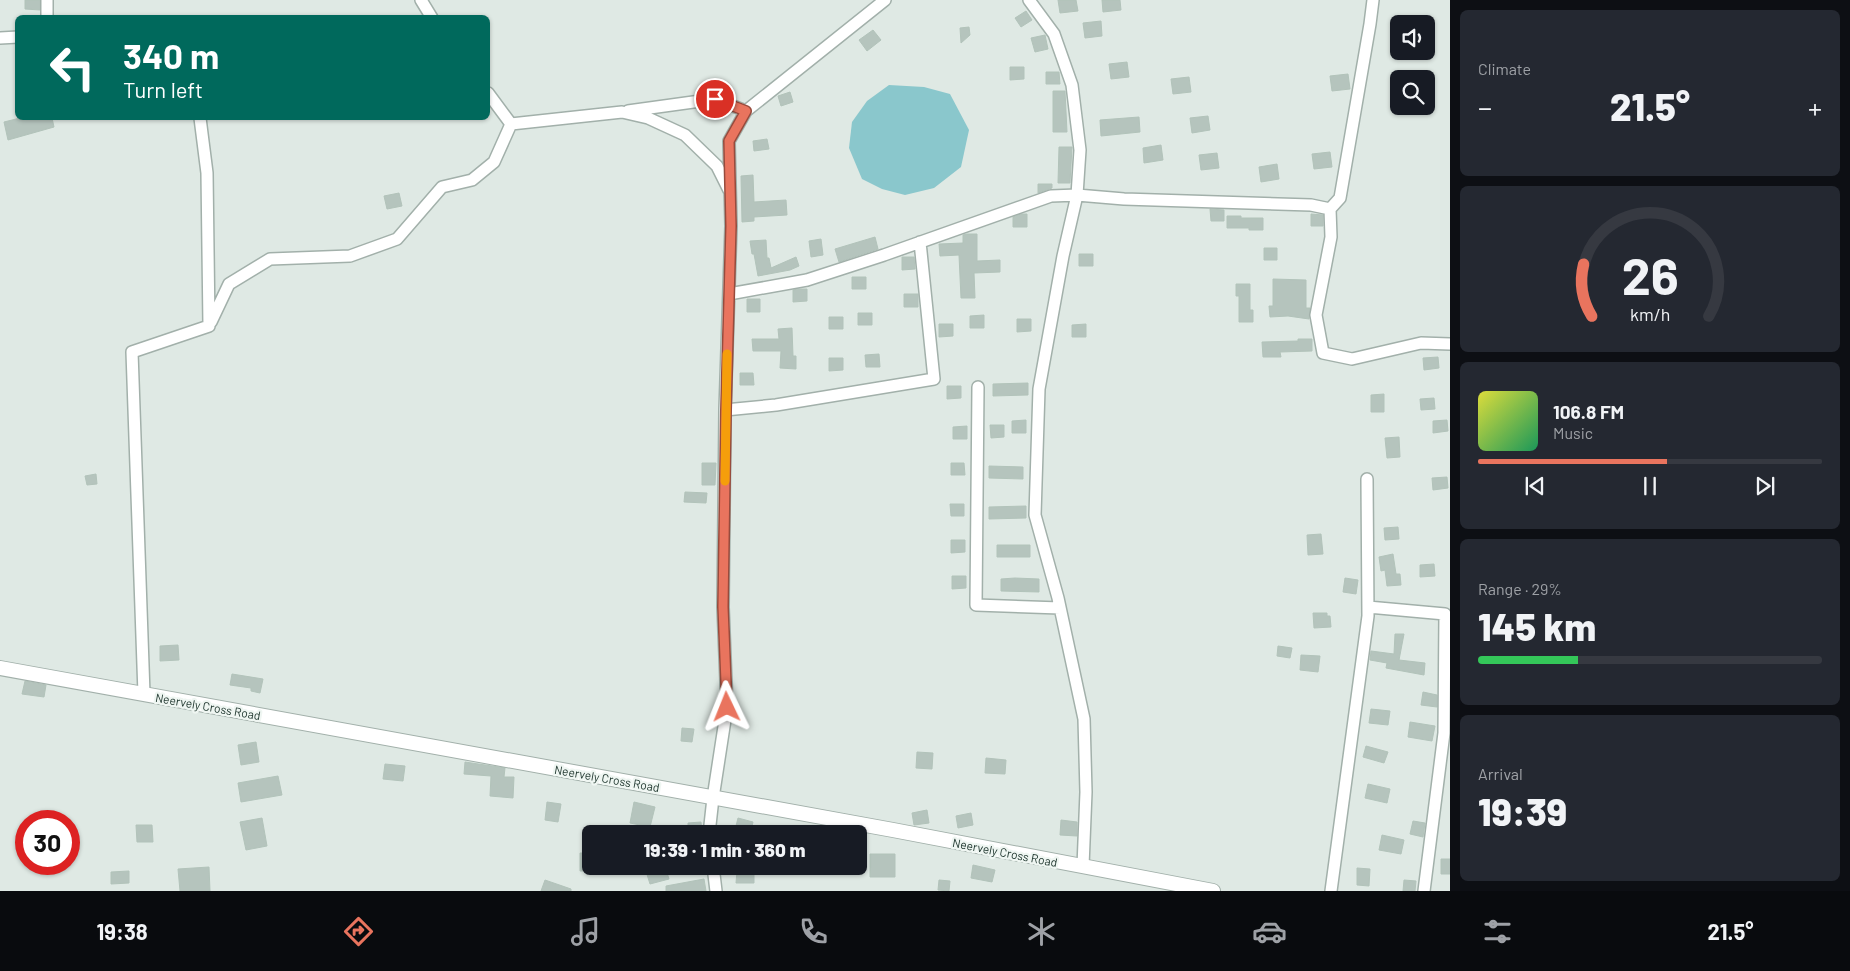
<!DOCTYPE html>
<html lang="en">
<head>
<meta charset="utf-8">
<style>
	body { margin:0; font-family:Barlow,sans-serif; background:#242831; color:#f1f3f6; height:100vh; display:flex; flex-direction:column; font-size:19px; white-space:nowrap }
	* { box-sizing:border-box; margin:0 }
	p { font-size:16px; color:#9ea1a6 }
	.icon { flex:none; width:28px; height:28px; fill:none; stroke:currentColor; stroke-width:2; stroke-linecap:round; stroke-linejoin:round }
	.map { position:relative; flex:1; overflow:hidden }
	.sheet { display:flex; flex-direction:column; gap:10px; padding:10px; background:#0d0f14; width:400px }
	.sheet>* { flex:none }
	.hud { position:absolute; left:15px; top:15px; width:475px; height:105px; border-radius:8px; box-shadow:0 1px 4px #0004; background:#00695c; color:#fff; overflow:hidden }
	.buttons { position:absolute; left:1390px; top:15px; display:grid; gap:10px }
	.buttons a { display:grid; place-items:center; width:45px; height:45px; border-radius:8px; background:#171b24; box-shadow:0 1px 4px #0004; font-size:25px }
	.speed { position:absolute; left:15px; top:810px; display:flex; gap:10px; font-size:25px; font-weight:700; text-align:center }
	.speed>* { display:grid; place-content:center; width:65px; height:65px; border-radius:50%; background:#171b24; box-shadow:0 1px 4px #0004; line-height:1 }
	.speed .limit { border:8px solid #d22; background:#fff; color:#111 }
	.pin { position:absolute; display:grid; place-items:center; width:42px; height:42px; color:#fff; margin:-21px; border:2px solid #fff; border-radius:50%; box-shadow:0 1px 5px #0007 }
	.me { position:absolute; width:55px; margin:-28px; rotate:358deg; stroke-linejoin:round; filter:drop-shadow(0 0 4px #0008) }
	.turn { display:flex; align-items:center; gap:18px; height:105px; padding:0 25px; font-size:22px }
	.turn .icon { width:65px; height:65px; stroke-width:2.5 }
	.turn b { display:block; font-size:35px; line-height:42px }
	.big { font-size:38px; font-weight:800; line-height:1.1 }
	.sheet .card { flex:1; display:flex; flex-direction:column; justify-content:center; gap:8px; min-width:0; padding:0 18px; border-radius:8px; background:#242831 }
	.sheet .dial { align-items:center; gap:0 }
	.dial svg { height:130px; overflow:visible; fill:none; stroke:#363941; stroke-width:7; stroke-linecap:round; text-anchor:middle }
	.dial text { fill:#f1f3f6; stroke:none }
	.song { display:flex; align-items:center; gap:15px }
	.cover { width:60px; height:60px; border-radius:8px; background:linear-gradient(135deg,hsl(60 70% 55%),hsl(150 70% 35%)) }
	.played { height:5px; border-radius:2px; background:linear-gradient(90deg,#e9745e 55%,#363941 55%) }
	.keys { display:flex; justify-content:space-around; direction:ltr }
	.heat { display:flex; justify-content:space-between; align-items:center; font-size:28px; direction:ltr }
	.charge { height:8px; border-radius:4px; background:linear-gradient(90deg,#34c759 29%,#363941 0) }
	.trip { position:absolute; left:582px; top:825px; width:285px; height:50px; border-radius:8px; background:#171b24; box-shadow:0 1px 4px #0004; font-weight:800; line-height:50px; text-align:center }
	.tab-bar { display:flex; height:80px; justify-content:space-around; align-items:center; background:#090b0e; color:#9ea1a6 }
	.tab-bar .icon { width:35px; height:35px }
	.tab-bar .on { color:#e9745e }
	.tab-bar b { font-size:22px; color:#f1f3f6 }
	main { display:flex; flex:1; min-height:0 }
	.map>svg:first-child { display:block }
	.water { fill:#8ac7cc }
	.building { fill:#b5c4bd; stroke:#b2c3ba }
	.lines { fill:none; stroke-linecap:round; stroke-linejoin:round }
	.minor-casing { stroke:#a2b0aa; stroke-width:14 }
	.tertiary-casing { stroke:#a2b0aa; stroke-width:16 }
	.minor { stroke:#fff; stroke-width:11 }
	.tertiary { stroke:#fff; stroke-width:14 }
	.route-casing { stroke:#974b3d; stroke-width:12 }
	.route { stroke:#e9745e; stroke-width:9 }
	.slow { stroke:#f59e0b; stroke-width:9 }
	.labels { text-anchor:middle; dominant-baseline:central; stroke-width:4.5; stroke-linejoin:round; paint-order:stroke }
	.street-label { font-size:12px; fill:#213830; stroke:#eff6f2 }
</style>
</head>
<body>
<main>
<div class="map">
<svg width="1450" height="891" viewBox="0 0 1450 891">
	<rect width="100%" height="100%" fill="#dfe9e4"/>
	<!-- water -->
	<path class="water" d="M889 85 924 87 950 94 969 130 961 167 934 188 905 195 882 189 862 179 849 148 852 122 867 101Z"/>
	<!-- building -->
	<path class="building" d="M25 0H40V10L25 9Z
		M1058 0H1076L1078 11 1060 13Z
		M1102 0H1120L1121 10 1103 12Z
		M1026 11 1032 20 1021 27 1015 18Z
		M1101 21 1102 36 1085 38 1083 23Z
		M969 27 970 35 961 43 960 28Z
		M873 30 881 40 867 51 859 40Z
		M1045 35 1048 49 1035 52 1031 38Z
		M1127 62 1129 77 1111 79 1109 64Z
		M1010 67H1024V79L1010 80Z
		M1046 72H1059L1060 84H1046Z
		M1348 74 1350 89 1332 91 1330 76Z
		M1189 77 1191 92 1173 94 1171 79Z
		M1053 91H1065L1067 132H1053Z
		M790 92 793 102 781 106 778 96Z
		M1208 116 1210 130 1192 133 1190 118Z
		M1139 117 1140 132 1101 136 1100 120Z
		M20 118H52L54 127 8 140 4 122Z
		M767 139 769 149 754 151 753 141Z
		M1161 145 1163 160 1144 163 1143 148Z
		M1059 147H1072L1070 183H1058Z
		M1330 152 1332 167 1314 169 1312 154Z
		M1217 153 1219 168 1201 170 1199 155Z
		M1277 164 1279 179 1261 182 1259 167Z
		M753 175 754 202 786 200 787 215 754 217V221L742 222 741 176Z
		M1038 184H1052V188L1038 193Z
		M399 193 402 206 387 209 384 196Z
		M1210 209 1224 210V221H1211Z
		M1021 214H1027V227H1013V217Z
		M1311 214 1323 215V226H1311Z
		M1227 216H1241V218H1263V230H1249V228H1227Z
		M967 234H977V261L1000 260V272L974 273 975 298H961L959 255 940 256 939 244 963 243V235Z
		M875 237 878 249 839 262 835 249Z
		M821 239 823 255 811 257 809 241Z
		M766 240 767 258H769L771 268 796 257 799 266 790 270 758 276 754 254H752L750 241Z
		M1264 248H1277V260H1264Z
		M1079 254H1093V266H1079Z
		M902 257H914L915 269 902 270Z
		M852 277H866V289H852Z
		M1273 279 1306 280V308H1310L1309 319 1288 316 1270 317 1269 306H1273Z
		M1236 284H1250V310H1253V322H1239V296H1236Z
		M798 289H807V301L793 302V290Z
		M904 294H918V307H904Z
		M747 299H760V312H747Z
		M858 313H872V325H858Z
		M984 315V328H970V316Z
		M829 317H843V329H829Z
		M1017 319H1031V331L1017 332Z
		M939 324H953V336L939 337Z
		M1086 324V337H1072V325Z
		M792 328 793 356H796V369L780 368 781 351H753L752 339H779L778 329Z
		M1298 339H1312V351L1280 352 1281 357H1263L1262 342 1298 341Z
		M879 354 880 367H866L865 355Z
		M1438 357 1439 368 1424 370 1423 358Z
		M829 358H843V370L829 371Z
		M740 373H753L754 385H740Z
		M1028 383V395L993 396V384Z
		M947 386H961V398L947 399Z
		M1384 394V412H1371V395Z
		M1434 398 1435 409 1421 410 1420 399Z
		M1026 420V433H1012V421Z
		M1447 420 1448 431 1433 433V421Z
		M990 425H1004V437L991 438Z
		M967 426V439H953V427Z
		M1399 437 1400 457 1387 458 1385 438Z
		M702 463H716L715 485H702Z
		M951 463H964L965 475H951Z
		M989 466 1023 467V479L989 478Z
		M96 474 97 484 87 485 85 476Z
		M1447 477 1448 488 1433 490 1432 478Z
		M685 492 707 493 706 503 684 502Z
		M950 504H964V516H951Z
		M1026 506V518L989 519V507Z
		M1398 527 1399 539 1385 540 1384 528Z
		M1321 534 1323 554 1308 555 1307 535Z
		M951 540H965V552L951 553Z
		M997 545H1030V557H997Z
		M1393 554 1396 574H1400L1401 585 1387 586 1385 570 1381 571 1379 557Z
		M1434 564 1435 576 1420 577V565Z
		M952 576H966V588L952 589Z
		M1015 578 1039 579V592L1001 591V579Z
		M1345 578 1358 580 1356 594 1343 592Z
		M1313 613H1327V616H1330L1331 627 1314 628Z
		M1395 634H1404L1399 660 1425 663 1424 675 1386 668 1387 663 1370 660 1371 651 1394 654Z
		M178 645 179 660 160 661V646Z
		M1278 646 1292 648 1290 658 1277 656Z
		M1301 655 1320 656 1318 672 1300 670Z
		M232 674 263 679 260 693 251 691V688L230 685Z
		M25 681 46 685 44 697 22 694Z
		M1423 692 1437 695V707L1421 705Z
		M1371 709 1390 711 1388 725 1369 723Z
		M1410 722 1435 726 1432 741 1408 737Z
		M682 728 694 729 692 742 681 741Z
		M256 742 259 762 241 765 238 745Z
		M1366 746 1388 752 1384 763 1363 757Z
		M917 752 933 753 932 769 916 768Z
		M986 758 1006 760 1005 774 985 773Z
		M465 762 505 768 504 777H514L513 798 490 796 491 776 464 774Z
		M385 764 405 766 403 781 383 779Z
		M278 776 282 795 241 802 238 783Z
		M1368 784 1390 789 1387 803 1365 798Z
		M547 802 561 804 558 822 545 820Z
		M634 802 655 807 650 827 630 823Z
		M927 810 929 823 914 825 912 813Z
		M971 813 973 825 958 828 956 816Z
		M262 818 267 846 246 850 240 822Z
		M738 818 753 822 750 834 735 830Z
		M1061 820 1077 822V836L1060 835Z
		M1413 821 1425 823 1423 837 1410 834Z
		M701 822 702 834H688V823Z
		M136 825H152L153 842H137Z
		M1382 835 1404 840 1401 854 1379 850Z
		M580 853H591V871H580Z
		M870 854H895V877H870Z
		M1441 859H1450V874H1441Z
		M973 865 995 870 992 882 971 878Z
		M651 866H665L669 879 650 884 645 868Z
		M209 867 210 891H180L178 869Z
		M1357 868 1370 869 1369 886 1357 885Z
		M129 871V883L111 884V872Z
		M737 871H754V883H736Z
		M704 879 706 891H666V886Z
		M545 880 571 889V891H541Z
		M939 880 950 881 949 891 938 890Z
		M1404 880 1416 881 1415 891H1403Z"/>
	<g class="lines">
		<!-- minor casing -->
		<g class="minor-casing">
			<path id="minor" d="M47 0V18
				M421 0 432 18
				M1029 0 1054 34 1072 85 1080 150 1077 195 1063 256 1039 389 1035 515 1058 598 1084 719 1086 792 1083 866
				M0 38 18 37
				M488 93 511 124 622 112 648 118 685 135 717 166 729 190
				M628 111 715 99 746 111
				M1330 209 1340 198 1370 24 1373 0
				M729 294 807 280 884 255 1051 196 1077 195 1124 199 1311 205 1330 209 1331 237 1316 315 1323 353 1352 359 1421 343 1450 344
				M211 322 229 284 270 259 350 256 397 239 442 187 472 180 494 162 511 124
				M978 387 976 605 1060 608
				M725 410 776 405 934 379 920 242
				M1368 607 1445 614 1444 733 1424 891
				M144 694 132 352 209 326 207 173 200 118
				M709 834 713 798 727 707 723 607 725 410 731 226 729 141 746 111 885 0
				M713 866 716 891
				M1331 891 1368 616 1367 479"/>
		</g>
		<!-- tertiary casing -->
		<g class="tertiary-casing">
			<path id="tertiary" d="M0 668 893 830 1213 891"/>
		</g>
		<!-- minor -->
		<use href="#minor" class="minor"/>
		<!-- tertiary -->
		<use href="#tertiary" class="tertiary"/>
	</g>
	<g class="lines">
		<!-- route casing -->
		<g class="route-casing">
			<path id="route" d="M715 99 746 111 729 141 731 226 726 410 723 607 727 707"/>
		</g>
		<!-- route -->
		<use href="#route" class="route"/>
		<!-- slow -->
		<path class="slow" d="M725 481 727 354"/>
	</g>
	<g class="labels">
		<!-- street labels -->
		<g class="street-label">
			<text transform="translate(208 706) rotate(10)">Neervely Cross Road</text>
			<text transform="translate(607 778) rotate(10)">Neervely Cross Road</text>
			<text transform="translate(1005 852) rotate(11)">Neervely Cross Road</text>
		</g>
	</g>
</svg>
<div class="buttons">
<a><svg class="icon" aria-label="sound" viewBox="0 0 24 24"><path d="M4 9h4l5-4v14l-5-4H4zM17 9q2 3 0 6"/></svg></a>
<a><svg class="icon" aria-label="search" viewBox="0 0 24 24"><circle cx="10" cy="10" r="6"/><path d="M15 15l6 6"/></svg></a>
</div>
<div class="speed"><div class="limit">30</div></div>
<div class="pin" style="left:715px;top:99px;background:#d93025"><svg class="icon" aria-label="arrive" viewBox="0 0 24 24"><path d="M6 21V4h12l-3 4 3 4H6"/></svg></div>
<svg class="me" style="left:727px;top:707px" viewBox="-20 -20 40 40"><path d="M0-17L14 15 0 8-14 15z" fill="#e9745e" stroke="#fff" stroke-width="4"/></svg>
<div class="trip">19:39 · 1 min · 360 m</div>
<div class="hud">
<div class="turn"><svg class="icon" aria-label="left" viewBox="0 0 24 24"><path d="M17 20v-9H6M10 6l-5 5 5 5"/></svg><div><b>340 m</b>Turn left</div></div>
</div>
</div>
<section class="sheet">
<div class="card"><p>Climate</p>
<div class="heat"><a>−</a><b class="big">21.5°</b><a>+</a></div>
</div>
<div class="card dial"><svg viewBox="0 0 100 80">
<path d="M14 69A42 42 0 1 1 86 69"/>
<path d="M14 69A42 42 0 0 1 9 37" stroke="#e9745e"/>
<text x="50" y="56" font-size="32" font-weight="700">26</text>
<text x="50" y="72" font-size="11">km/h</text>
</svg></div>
<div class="card">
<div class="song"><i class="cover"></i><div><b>106.8 FM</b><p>Music</p></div></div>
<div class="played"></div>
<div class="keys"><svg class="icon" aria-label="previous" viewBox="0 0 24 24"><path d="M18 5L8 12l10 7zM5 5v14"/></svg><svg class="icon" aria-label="pause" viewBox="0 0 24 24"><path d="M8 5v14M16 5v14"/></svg><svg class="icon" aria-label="next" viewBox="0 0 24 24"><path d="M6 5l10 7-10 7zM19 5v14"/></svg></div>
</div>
<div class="card"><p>Range · 29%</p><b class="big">145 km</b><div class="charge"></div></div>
<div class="card"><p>Arrival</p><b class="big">19:39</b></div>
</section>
</main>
<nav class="tab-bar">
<b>19:38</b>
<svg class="icon on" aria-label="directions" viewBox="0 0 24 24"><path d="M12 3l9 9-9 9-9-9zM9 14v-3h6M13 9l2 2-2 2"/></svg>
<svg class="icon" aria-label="music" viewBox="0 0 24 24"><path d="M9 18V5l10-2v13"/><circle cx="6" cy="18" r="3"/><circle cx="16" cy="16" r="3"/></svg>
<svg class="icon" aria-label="phone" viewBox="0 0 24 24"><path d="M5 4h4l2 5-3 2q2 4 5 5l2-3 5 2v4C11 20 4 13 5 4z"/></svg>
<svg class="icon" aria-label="climate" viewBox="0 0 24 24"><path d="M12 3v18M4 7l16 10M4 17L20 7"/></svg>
<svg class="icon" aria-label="car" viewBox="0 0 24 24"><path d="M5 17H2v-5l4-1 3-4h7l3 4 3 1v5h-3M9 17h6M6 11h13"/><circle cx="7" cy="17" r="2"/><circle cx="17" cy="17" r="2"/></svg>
<svg class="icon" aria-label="filters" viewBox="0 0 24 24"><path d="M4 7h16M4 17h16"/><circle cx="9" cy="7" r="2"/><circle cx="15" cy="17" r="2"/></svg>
<b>21.5°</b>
</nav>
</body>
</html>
